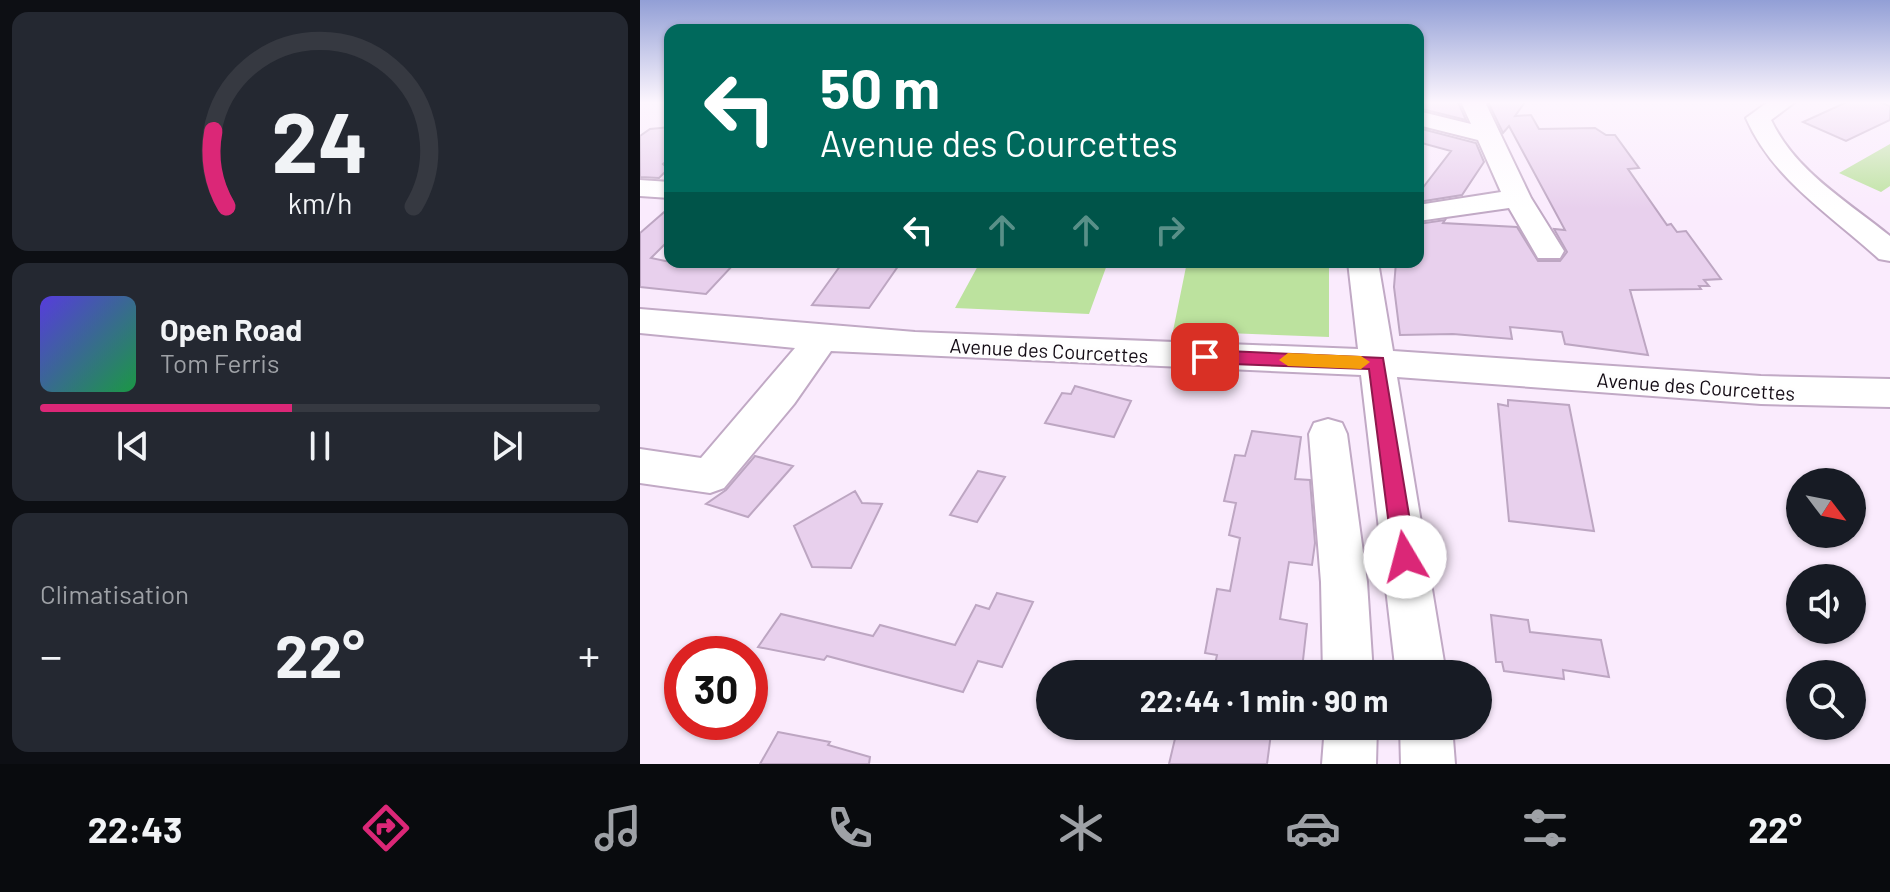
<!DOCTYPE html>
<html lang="fr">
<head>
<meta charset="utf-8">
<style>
	body { margin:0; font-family:Barlow,sans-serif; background:#242831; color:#f1f3f6; height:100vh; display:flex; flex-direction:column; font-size:30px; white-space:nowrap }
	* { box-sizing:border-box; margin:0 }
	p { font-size:26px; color:#9ea1a6 }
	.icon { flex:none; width:44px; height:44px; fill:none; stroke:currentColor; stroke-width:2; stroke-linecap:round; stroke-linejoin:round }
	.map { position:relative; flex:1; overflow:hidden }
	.side { display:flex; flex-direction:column; gap:12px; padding:12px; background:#0d0f14; width:640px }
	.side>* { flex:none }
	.top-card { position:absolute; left:24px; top:24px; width:760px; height:244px; border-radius:16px; box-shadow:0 2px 6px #0004; background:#00695c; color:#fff; overflow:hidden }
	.needle { width:52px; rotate:122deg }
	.buttons { position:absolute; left:1146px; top:468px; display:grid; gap:16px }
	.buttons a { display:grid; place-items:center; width:80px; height:80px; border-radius:50%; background:#171b24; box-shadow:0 2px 6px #0004; font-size:40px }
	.speed { position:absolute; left:24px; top:636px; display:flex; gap:16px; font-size:40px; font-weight:700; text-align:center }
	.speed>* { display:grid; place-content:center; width:104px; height:104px; border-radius:50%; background:#171b24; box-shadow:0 2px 6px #0004; line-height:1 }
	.speed .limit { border:12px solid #d22; background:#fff; color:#111 }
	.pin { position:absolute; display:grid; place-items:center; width:68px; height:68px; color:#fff; margin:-34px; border-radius:16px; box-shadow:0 4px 12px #0006 }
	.me { position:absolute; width:88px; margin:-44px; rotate:352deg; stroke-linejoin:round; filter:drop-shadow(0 0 6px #0008) }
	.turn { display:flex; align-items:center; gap:28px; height:168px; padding:0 24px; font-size:36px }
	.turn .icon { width:104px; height:104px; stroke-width:2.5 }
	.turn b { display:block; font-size:56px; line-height:68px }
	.lanes { display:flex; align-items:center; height:76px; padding:0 24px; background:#0003; justify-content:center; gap:40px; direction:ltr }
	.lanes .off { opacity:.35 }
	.big { font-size:60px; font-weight:700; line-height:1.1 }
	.side .tile { flex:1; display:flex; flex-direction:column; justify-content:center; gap:12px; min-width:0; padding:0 28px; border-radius:16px; background:#242831 }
	.side .dial { align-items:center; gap:0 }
	.dial svg { height:208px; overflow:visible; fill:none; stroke:#363941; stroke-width:7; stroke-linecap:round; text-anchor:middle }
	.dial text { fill:#f1f3f6; stroke:none }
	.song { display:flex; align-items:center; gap:24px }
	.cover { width:96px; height:96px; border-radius:12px; background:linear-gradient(135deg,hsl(250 70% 55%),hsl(140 70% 35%)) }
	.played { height:8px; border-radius:4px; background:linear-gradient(90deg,#db2777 45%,#363941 45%) }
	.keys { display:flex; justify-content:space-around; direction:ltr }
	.heat { display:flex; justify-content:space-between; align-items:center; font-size:44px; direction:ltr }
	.trip { position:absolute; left:396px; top:660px; width:456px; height:80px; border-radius:40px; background:#171b24; box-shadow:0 2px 6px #0004; font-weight:700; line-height:80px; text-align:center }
	.tabs { display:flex; height:128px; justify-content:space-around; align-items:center; background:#090b0e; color:#9ea1a6 }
	.tabs .icon { width:56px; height:56px }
	.tabs .on { color:#db2777 }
	.tabs b { font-size:36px; color:#f1f3f6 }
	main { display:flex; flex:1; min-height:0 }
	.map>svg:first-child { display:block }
	.green { fill:#bce29e }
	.building { fill:#e8d0ed; stroke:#bda6c2; stroke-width:2 }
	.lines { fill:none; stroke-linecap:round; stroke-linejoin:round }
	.minor-casing { stroke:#c1a9c5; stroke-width:4 }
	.minor { fill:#fff; fill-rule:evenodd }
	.route { fill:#db2777; stroke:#8e194d; stroke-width:2 }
	.slow { fill:#f59e0b }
	.labels { text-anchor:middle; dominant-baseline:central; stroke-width:6; stroke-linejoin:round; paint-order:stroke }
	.street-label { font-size:20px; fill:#140c15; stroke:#fefefe }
</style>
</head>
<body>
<main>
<section class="side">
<div class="tile dial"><svg viewBox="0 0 100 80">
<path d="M14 69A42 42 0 1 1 86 69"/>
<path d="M14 69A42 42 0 0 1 9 40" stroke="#db2777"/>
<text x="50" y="56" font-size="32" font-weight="700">24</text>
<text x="50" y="72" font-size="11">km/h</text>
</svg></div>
<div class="tile">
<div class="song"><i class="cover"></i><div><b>Open Road</b><p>Tom Ferris</p></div></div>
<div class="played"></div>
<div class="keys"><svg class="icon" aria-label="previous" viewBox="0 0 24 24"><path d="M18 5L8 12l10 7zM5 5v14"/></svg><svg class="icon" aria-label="pause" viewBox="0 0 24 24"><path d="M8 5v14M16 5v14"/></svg><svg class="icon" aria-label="next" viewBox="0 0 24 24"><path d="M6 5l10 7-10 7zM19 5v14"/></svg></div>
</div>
<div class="tile"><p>Climatisation</p>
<div class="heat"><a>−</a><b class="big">22°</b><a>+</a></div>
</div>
</section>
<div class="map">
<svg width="1250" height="764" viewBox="0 0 1250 764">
	<rect width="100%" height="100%" fill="#faebfd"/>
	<!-- green -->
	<path class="green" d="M1250 144V186L1241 192 1199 173Z
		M340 262H468L449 314 315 308Z
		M547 262H689V337L533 331Z"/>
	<!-- building -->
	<path class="building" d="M778 102H818L826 120 778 108Z
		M848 102H885L875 116 891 115 899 129 955 128 966 135H975L999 168 988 169 1027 225 1031 224 1037 232 1046 231 1081 279 1064 280 1069 286H1059L1061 289 990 290 1008 355 925 344 922 332 870 327 872 339 813 334 760 335 754 287 756 262H778V224L805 220 803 223 877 227 898 261H920L927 252 914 229 925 230 869 126 863 133Z
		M1207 102H1239L1250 106V120L1206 141 1163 122Z
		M30 127V158L23 164 28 169 19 178 0 177V136L10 129Z
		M778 128 836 143 844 162 822 195 778 202V194L811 151 778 142Z
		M30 207V239L11 258 30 262 94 264 66 294 0 287V233Z
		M203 262H261L229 308 172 305Z
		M435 386 491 401 474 437 405 423 422 393 431 394Z
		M868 400 929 405 954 531 869 521 858 404 868 406Z
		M612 431 661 437 655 479 670 480 675 543 672 565 649 562 640 619 667 624 662 669 634 665 633 674H573L577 655 565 653 577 589 590 591 600 538 589 535 596 503 584 501 595 455 605 456Z
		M115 456 153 466 108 517 66 504 86 490Z
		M338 471 365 477 337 522 310 515Z
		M215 491 222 503 242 504 211 568 172 567 154 526Z
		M357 593 393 602 362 667 338 661 323 692 187 656 184 660 118 647 141 614 233 636 240 625 315 645 336 605 349 609Z
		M851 615 888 620 890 632 961 640 969 677 923 670 924 679 864 671 862 662H856Z
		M538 726H632L627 764H529Z
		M138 732 190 742 188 745 230 757 229 764H120Z"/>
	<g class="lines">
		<!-- minor casing -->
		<g class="minor-casing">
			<path id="minor" d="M821 102H845L891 198 924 251 920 258H898L869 208 778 221V205L861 192 838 140 778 125V111L831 124Z
				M1128 102H1155L1131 120C1156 172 1207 201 1250 236V261L1239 259C1191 215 1133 180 1106 118Z
				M0 180 30 182V198L0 196Z
				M708 262H738L753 351 1121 376 1250 379V407L1121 404 757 377 806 674H756L721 375 191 351 154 404 84 488 70 493 0 483V449L61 458 155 348 0 333V309L275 332 718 349Z
				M688 419 702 423 707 434 727 582 733 674H683L681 582 669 434 674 423Z
				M685 726H737L736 764H682Z
				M760 726H812L815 764H761Z"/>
		</g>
		<!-- minor -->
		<use href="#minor" class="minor"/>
	</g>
	<!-- sky -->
	<linearGradient id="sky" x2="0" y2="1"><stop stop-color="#929fd6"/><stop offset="0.49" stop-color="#fdf6fe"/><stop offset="1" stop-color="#fdf6fe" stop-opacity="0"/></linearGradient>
	<rect width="1250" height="209" fill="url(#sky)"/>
	<!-- route -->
	<path class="route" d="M565 350 743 358 776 557 772 564 765 567 757 564 753 557 729 369 565 363 556 357Z"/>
	<!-- slow -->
	<path class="slow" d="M648 353 721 356 730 362 721 369 648 366 639 360Z"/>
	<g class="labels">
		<!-- street labels -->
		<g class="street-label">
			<text transform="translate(409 350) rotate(3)">Avenue des Courcettes</text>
			<text transform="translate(1056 386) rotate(4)">Avenue des Courcettes</text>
		</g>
	</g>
</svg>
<div class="buttons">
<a><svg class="needle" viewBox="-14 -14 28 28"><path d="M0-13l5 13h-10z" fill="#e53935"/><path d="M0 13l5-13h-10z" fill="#9ea1a6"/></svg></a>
<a><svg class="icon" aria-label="sound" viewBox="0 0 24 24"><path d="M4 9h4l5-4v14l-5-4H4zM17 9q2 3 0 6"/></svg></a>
<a><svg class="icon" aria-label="search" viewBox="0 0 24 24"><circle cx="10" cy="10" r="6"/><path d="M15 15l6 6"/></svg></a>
</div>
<div class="speed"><div class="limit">30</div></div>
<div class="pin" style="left:565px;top:357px;background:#d93025"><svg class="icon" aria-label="arrive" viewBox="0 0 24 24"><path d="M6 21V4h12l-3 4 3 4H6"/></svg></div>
<svg class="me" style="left:765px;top:557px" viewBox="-20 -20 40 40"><circle r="19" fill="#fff"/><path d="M0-13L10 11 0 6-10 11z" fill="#db2777"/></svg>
<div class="trip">22:44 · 1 min · 90 m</div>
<div class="top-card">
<div class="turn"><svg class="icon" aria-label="left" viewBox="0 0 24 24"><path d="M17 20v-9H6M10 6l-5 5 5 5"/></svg><div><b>50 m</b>Avenue des Courcettes</div></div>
<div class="lanes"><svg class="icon" aria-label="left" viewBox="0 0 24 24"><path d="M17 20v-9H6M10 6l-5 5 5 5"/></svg><svg class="icon off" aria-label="ahead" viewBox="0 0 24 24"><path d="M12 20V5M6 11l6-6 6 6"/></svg><svg class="icon off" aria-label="ahead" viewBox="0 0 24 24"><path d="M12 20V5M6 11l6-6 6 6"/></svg><svg class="icon off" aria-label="right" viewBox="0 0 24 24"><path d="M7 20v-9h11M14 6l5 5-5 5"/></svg></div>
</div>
</div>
</main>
<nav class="tabs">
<b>22:43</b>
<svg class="icon on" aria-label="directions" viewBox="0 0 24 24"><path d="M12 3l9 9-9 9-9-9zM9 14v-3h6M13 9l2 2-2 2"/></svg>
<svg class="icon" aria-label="music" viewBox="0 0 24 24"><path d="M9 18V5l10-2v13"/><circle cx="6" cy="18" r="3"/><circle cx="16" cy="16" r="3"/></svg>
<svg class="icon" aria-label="phone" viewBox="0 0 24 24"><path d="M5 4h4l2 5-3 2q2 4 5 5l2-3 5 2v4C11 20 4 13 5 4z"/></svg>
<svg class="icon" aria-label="climate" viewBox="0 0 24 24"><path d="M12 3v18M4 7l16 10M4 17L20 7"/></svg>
<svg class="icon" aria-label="car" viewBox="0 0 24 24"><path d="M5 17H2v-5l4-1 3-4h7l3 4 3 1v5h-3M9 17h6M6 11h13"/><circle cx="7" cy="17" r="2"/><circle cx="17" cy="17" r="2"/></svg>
<svg class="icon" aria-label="filters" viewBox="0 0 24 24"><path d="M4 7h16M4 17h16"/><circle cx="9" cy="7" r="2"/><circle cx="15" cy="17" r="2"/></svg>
<b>22°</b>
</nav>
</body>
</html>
